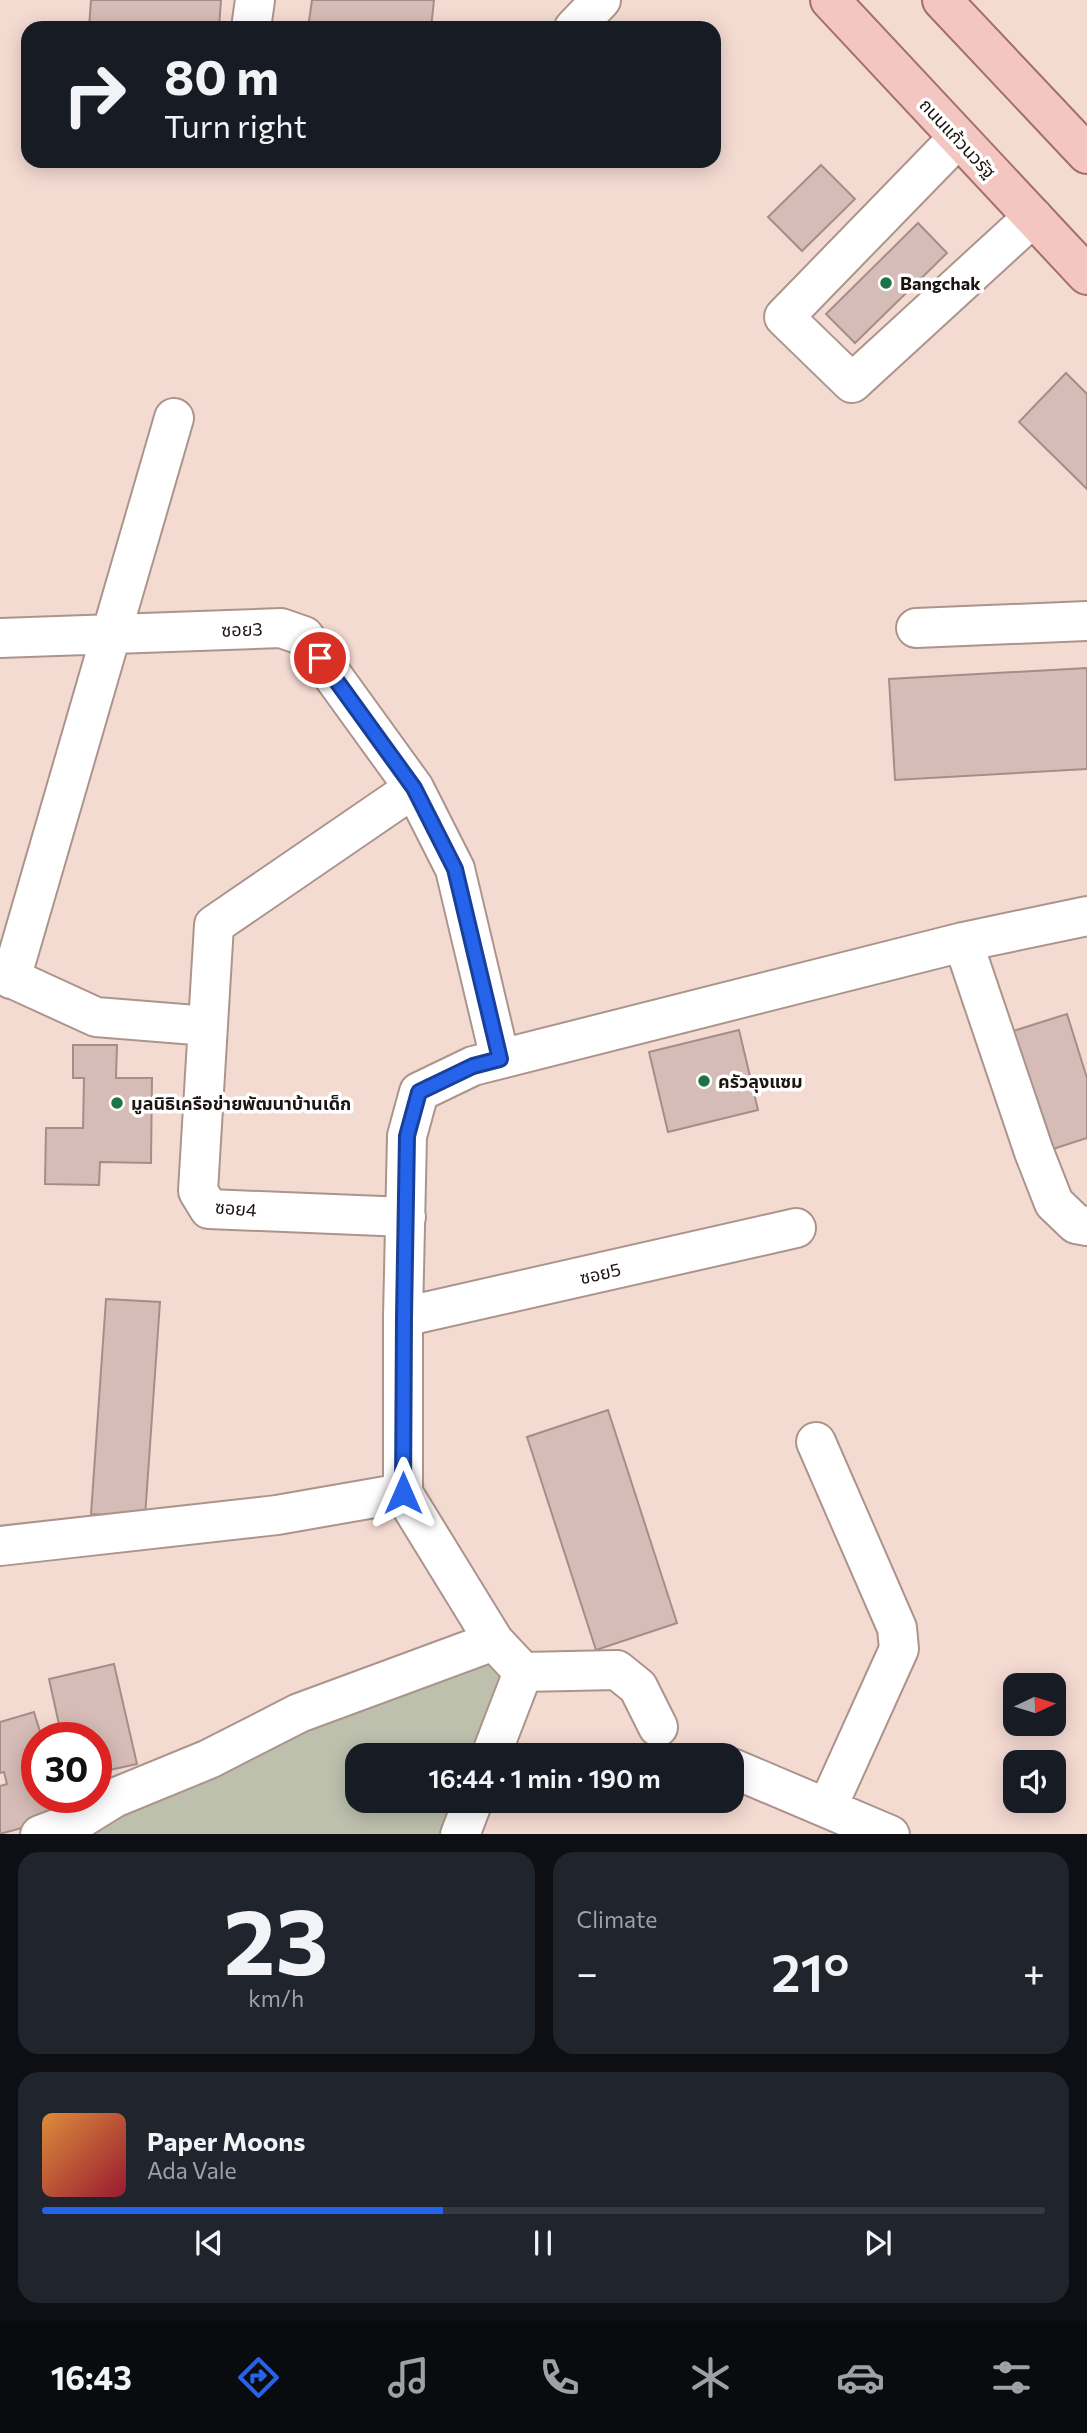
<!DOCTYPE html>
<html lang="en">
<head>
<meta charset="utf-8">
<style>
	body { margin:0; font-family:Commissioner,"Noto Sans Thai",sans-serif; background:#20242c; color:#f1f3f6; height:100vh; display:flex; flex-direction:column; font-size:26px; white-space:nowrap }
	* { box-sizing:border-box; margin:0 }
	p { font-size:23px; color:#9ea1a6 }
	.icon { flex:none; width:38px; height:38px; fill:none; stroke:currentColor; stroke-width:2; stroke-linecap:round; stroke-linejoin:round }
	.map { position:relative; height:1834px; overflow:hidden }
	.panel { display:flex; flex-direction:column; gap:18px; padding:18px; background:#0d0f14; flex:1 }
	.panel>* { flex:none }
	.hud { position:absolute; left:21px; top:21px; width:700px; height:147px; border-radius:21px; box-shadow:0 4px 18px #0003; background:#171b24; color:#f1f3f6; overflow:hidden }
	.needle { width:46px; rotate:86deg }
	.controls { position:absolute; left:1003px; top:1673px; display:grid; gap:14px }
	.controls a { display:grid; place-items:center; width:63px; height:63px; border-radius:14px; background:#171b24; box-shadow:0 4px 18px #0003; font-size:35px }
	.speed { position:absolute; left:21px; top:1722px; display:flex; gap:14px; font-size:35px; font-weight:700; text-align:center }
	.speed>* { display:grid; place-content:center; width:91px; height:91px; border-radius:50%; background:#171b24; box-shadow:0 4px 18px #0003; line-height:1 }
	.speed .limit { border:10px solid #d22; background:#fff; color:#111 }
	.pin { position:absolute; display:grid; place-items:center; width:60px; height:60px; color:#fff; margin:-30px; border:4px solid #fff; border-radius:50%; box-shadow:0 2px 7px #0007 }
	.me { position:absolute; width:77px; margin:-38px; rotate:0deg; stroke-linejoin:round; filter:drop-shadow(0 0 5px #0008) }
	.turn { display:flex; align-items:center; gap:24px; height:147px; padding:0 28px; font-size:32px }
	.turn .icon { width:91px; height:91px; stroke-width:2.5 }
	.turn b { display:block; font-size:49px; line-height:60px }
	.big { font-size:52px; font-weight:600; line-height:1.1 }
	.panel .widget { flex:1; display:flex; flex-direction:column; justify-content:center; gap:10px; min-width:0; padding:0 24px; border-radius:21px; background:#20242c }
	.panel .dial { align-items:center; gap:0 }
	.dial b { font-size:91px; line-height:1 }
	.song { display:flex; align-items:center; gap:21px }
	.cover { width:84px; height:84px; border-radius:10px; background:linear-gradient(135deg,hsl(30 70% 55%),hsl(350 70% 35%)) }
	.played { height:7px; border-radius:4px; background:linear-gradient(90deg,#2563eb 40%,#363941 40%) }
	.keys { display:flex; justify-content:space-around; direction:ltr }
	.heat { display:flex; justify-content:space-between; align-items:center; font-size:38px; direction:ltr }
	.panel .tiles { flex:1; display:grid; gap:18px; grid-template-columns:1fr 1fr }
	.widget:last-child { grid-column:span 2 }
	.trip { position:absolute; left:345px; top:1743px; width:399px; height:70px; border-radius:21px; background:#171b24; box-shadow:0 4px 18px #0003; font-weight:600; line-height:70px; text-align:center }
	.menu { display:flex; height:112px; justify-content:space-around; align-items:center; background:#090b0e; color:#9ea1a6 }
	.menu .icon { width:49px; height:49px }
	.menu .on { color:#2563eb }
	.menu b { font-size:32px; color:#f1f3f6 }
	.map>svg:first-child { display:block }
	.green { fill:#bdc0ad }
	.building { fill:#d6bcb6; stroke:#a68d88; stroke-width:2 }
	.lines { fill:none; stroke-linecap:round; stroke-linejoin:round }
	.minor-casing { stroke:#ac948c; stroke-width:42 }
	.major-casing { stroke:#a36f69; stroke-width:42 }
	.minor { stroke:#fff; stroke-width:38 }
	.major { stroke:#f4c6c1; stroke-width:38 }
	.route-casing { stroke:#184099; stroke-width:18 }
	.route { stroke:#2563eb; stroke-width:12 }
	.poi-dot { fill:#1e7447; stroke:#fff; stroke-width:2.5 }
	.labels { text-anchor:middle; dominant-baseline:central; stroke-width:7; stroke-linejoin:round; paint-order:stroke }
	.street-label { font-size:18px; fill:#1c1411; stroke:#fff }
	.poi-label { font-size:18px; font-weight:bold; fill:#1c1411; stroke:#fff; text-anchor:start }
</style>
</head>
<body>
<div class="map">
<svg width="1087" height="1835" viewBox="0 0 1087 1835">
	<rect width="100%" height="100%" fill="#f4dbd2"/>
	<!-- green -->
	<path class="green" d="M492 1659 513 1675 481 1755H357V1801H463L449 1834 43 1835Z"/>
	<!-- building -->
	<path class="building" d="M91 0H221L219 28H89Z
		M312 0H434L431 28H308Z
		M821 165 855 199 802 251 768 217Z
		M918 223 947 253 855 343 826 314Z
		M1066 373 1087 394V489L1019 422Z
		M1087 668V769L895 780 889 679Z
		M1067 1014 1087 1078V1138L1047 1151 1010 1032Z
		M739 1030 758 1110 668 1132 649 1052Z
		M73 1045H117L116 1078H152L151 1163 100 1162 99 1185 45 1184 46 1128H83L84 1078H73Z
		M106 1299 160 1302 145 1517 91 1514Z
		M608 1410 677 1623 596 1650 527 1437Z
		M114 1664 137 1764 96 1773V1738H62L49 1679Z
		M34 1712 42 1738H37V1797H59L64 1816 0 1834V1786L7 1784 4 1772 0 1773V1722Z"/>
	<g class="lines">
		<!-- minor casing -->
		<g class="minor-casing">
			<path id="minor" d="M251 28 255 0
				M574 28 601 0
				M958 138 784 317 852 383 1033 217
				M916 628 1087 621
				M0 638 281 628 304 636 414 788 455 869 500 1059
				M963 942 1034 1152 1054 1203 1076 1224 1087 1226
				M0 973 96 1017 208 1026
				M11 979 174 418
				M406 1217 209 1209 198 1191 214 925 414 788
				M403 1317 796 1228
				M816 1442 897 1628 899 1649 827 1808
				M0 1546 277 1515 403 1493
				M658 1727 638 1687 617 1670 523 1672 494 1641 403 1493V1317L407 1136 419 1092 473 1066 963 942 1087 916
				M491 1755 523 1672
				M732 1768 890 1835
				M40 1835 77 1821 114 1798 209 1759 299 1713 494 1641
				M460 1835 473 1801"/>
		</g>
		<!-- major casing -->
		<g class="major-casing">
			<path id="major" d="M830 0 1087 275
				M942 0 1087 154"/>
		</g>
		<!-- minor -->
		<use href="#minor" class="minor"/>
		<!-- major -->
		<use href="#major" class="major"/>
	</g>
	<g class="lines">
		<!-- route casing -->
		<g class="route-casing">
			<path id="route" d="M320 658 414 788 455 869 500 1059 473 1066 419 1092 407 1136 404 1317 403 1493"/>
		</g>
		<!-- route -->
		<use href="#route" class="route"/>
	</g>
	<!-- markers -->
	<g class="poi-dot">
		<circle cx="886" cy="283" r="7"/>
		<circle cx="704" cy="1081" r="7"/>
		<circle cx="117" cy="1103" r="7"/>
	</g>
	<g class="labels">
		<!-- street labels -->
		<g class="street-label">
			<text transform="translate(958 138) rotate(47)">ถนนแก้วนวรัฐ</text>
			<text transform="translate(242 629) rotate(-2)">ซอย3</text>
			<text transform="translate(236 1208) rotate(5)">ซอย4</text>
			<text transform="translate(600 1273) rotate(-13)">ซอย5</text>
		</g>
		<!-- poi labels -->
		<g class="poi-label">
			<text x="900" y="283">Bangchak</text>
			<text x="718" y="1081">ครัวลุงแซม</text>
			<text x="131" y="1103">มูลนิธิเครือข่ายพัฒนาบ้านเด็ก</text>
		</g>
	</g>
</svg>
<div class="controls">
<a><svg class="needle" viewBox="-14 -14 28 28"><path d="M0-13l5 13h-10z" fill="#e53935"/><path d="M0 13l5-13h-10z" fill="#9ea1a6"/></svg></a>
<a><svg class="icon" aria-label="sound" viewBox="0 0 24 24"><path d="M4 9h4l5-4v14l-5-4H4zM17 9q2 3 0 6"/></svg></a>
</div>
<div class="speed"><div class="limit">30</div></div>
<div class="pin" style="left:320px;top:658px;background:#d93025"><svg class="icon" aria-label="arrive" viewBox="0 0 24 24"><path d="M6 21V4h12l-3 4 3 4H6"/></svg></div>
<svg class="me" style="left:403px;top:1493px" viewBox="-20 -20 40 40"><path d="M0-17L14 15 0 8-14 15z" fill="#2563eb" stroke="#fff" stroke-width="4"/></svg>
<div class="trip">16:44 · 1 min · 190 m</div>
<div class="hud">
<div class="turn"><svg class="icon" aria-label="right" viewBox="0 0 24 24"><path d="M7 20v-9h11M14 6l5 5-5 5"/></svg><div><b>80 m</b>Turn right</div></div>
</div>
</div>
<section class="panel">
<div class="tiles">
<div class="widget dial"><b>23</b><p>km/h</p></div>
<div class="widget"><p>Climate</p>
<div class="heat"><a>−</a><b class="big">21°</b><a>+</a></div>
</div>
<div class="widget">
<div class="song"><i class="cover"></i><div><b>Paper Moons</b><p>Ada Vale</p></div></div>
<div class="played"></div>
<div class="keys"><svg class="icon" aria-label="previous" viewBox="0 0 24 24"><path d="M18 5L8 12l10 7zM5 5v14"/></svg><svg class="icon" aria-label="pause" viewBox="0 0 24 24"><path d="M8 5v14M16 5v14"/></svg><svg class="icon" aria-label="next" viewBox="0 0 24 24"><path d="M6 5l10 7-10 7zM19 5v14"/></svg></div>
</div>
</div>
</section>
<nav class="menu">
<b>16:43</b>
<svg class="icon on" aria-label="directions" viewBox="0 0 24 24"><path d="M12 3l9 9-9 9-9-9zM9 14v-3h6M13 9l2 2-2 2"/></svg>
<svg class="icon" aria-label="music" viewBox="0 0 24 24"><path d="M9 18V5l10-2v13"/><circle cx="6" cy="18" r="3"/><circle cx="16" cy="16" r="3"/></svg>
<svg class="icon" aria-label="phone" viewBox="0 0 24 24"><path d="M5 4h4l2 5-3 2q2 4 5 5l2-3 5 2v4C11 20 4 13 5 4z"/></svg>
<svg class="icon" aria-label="climate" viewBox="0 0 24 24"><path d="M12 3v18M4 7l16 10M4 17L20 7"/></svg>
<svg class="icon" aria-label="car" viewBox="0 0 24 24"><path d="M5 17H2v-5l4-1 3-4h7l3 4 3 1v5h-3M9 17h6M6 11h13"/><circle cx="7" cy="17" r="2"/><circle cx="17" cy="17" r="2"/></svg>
<svg class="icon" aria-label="filters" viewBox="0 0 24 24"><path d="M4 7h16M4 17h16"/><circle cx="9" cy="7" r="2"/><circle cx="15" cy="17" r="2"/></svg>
</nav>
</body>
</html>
